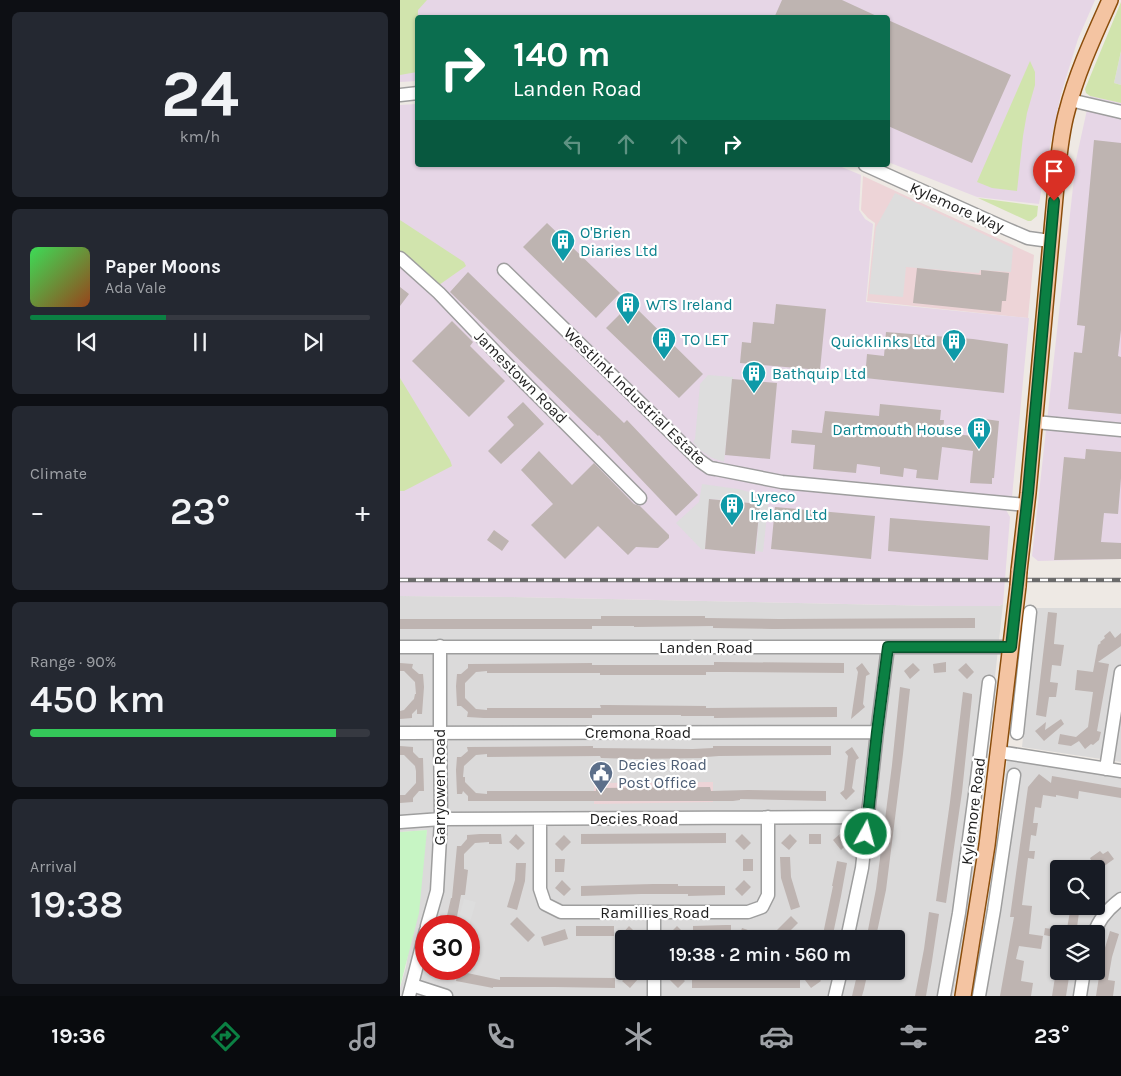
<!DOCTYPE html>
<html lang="en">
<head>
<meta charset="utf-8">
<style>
	body { margin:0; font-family:Karla,sans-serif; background:#242831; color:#f1f3f6; height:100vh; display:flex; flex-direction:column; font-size:19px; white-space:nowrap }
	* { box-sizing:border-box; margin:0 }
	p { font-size:16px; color:#9ea1a6 }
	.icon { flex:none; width:28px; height:28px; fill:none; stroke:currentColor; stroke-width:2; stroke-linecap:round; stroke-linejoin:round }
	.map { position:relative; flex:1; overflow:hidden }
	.panel { display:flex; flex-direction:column; gap:12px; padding:12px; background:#0d0f14; width:400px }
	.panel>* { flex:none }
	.guide { position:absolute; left:15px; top:15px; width:475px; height:152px; border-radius:5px; box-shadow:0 1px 4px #0004; background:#0b6e4f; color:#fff; overflow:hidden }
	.fabs { position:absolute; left:650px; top:860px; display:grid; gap:10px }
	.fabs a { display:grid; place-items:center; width:55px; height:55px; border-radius:5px; background:#171b24; box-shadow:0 1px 4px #0004; font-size:25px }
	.speed { position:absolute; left:15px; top:915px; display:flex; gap:10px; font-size:25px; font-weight:700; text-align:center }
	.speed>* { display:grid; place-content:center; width:65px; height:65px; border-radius:50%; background:#171b24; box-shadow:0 1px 4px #0004; line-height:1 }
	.speed .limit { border:8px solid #d22; background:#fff; color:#111 }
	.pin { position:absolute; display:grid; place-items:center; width:42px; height:42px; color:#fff; margin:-51px -21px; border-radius:50% 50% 50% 0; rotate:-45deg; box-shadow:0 0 5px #0007 }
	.pin .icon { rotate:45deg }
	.me { position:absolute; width:55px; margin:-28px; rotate:7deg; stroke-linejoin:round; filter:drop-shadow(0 0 4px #0008) }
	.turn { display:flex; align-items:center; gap:18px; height:105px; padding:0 15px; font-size:22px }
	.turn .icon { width:65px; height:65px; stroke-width:2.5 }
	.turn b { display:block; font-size:35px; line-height:42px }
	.lanes { display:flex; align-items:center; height:48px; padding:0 15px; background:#0003; justify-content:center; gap:25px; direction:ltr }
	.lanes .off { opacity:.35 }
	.big { font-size:38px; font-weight:600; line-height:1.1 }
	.panel .card { flex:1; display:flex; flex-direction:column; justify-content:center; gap:8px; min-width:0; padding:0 18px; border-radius:8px; background:#242831 }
	.panel .dial { align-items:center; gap:0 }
	.dial b { font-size:65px; line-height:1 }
	.song { display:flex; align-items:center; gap:15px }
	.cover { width:60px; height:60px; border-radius:8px; background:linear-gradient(135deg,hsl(130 70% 55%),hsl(20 70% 35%)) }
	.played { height:5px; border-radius:2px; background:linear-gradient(90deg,#0b8043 40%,#363941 40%) }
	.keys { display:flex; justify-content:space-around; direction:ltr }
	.heat { display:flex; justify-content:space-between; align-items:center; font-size:28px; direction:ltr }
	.charge { height:8px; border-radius:4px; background:linear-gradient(90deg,#34c759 90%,#363941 0) }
	.trip { position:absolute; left:215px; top:930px; width:290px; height:50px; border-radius:5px; background:#171b24; box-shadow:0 1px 4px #0004; font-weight:600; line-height:50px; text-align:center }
	.dock { display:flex; height:80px; justify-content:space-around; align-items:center; background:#090b0e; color:#9ea1a6 }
	.dock .icon { width:35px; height:35px }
	.dock .current { color:#0b8043 }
	.dock b { font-size:22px; color:#f1f3f6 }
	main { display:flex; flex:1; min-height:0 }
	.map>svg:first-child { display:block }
	.residential { fill:#dbdada; fill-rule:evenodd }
	.commercial { fill:#edd4d7 }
	.industrial { fill:#e6d6e6 }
	.grass { fill:#d1e4ad }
	.park { fill:#c7f5c4 }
	.parking { fill:#ddd }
	.building { fill:#beb4b1 }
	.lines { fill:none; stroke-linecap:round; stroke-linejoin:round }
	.minor-casing { stroke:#9e9e9e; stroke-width:15 }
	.major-casing { stroke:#8b4d0b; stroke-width:18 }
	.minor { stroke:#fff; stroke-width:12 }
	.major { stroke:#f4c4a2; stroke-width:15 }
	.rail-casing { stroke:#6b6b6b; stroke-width:4.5 }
	.rail { stroke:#fff; stroke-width:2.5; stroke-dasharray:8; stroke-linecap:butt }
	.major-bridge-casing { stroke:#8b4d0b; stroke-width:18; stroke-linecap:butt }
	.major-bridge { stroke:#f4c4a2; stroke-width:15 }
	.route-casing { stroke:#07532c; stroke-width:12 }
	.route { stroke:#0b8043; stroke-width:9 }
	.labels { text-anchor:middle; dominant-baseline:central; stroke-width:4.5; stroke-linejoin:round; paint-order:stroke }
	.street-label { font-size:16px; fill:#1d1d1d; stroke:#fff }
	.culture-label { font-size:16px; fill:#0d838f; stroke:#fff; text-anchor:start }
	.service-label { font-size:16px; fill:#4e5e75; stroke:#fff; text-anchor:start }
</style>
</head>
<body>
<main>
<section class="panel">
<div class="card dial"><b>24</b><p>km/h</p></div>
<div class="card">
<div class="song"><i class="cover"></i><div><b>Paper Moons</b><p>Ada Vale</p></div></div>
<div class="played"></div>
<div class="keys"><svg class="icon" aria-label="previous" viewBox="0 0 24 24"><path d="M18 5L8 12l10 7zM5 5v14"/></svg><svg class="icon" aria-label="pause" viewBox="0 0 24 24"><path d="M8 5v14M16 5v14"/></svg><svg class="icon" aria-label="next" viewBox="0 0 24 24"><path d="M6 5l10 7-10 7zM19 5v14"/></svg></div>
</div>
<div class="card"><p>Climate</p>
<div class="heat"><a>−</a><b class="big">23°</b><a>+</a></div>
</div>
<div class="card"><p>Range · 90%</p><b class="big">450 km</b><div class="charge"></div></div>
<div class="card"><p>Arrival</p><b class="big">19:38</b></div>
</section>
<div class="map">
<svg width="721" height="996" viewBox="0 0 721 996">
	<rect width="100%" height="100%" fill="#eee9e4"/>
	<!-- residential -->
	<path class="residential" d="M721 51V85L714 83Z
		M0 596 113 597 541 606H599L603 604 569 912 553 996H0V988L6 967 27 830 0 832ZM26 926H69V969H26ZM224 939H496V971H224Z
		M637 608H721V762L622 747Z
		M607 761H631L721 777V996H571L594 870ZM659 869H696V906H659ZM659 934H696V971H659Z"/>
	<!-- commercial -->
	<path class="commercial" d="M463 176 634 255 628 318 467 301 475 223 468 218 461 210Z
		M313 782V802L194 804V783Z"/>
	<!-- industrial -->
	<path class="industrial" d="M0 0H695L678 39 661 94 644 174 639 204 577 197 488 162V18H18L17 81 0 82Z
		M690 96 721 103V559L638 561 632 556 676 160Z
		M17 104 18 165H437L461 175 459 210 465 219 473 224 466 302 629 318 612 497 608 499 606 510 610 517 603 604 599 606H541L113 597 0 596V105Z"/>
	<!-- grass -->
	<path class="grass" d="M0 0H27L18 10 17 72 0 75Z
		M721 2V51L714 83 721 85V103L690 96 686 93 685 89Z
		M630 61 635 72V85L627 113 623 136 617 191 592 188 577 182Z
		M578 198 638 206 637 216 631 221H628Z
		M0 220 64 262 66 266 39 285 0 255Z
		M0 378 50 460 52 466 4 491H0Z"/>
	<!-- park -->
	<path class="park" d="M27 830 19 913 0 987V832Z"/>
	<!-- parking -->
	<path class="parking" d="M495 193 613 248 611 272 580 270 579 273 506 267 503 297 469 294 476 227Z
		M308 375 333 377 324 462 312 458 300 450 293 442 295 439 300 384Z
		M302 484 338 489 369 497 363 552 356 551 360 504 310 499 305 549 302 550 276 523 299 502Z
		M64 899 76 902 70 923 58 920Z"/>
	<!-- building -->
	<path class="building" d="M382 0H442L481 18H374Z
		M488 20 611 75 572 163 488 126Z
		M694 140 721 143V330L718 356 721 357V414L668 409 674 352 682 353 685 326 677 325Z
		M147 223 220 293 196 318 123 247Z
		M517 268 581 275V270L609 273 606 301H602L601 312 513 303Z
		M68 272 224 423 227 420 298 495 276 516 199 435 198 436 180 419 50 292Z
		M0 287 9 294 0 306Z
		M231 303 303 374 279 398 206 328Z
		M376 304 426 309 420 370 340 363 342 342 351 343 353 322 374 324Z
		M52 321 73 342 70 346 105 381 69 417 12 361Z
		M486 332 573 339 608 344 604 393 465 378 467 354 484 356Z
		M332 379 377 383 370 459 325 455Z
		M123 402 144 424 101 464 88 451 114 425 107 417Z
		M480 404 541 410 540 420H544L543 433 584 437 585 419 599 421 594 478H592V484L570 483 573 451 542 447 538 480 516 478 517 470 504 468 503 477 480 474V467L457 464 456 473 413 469 415 445 391 443 392 430 422 433 425 411 479 416Z
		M686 449 721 452V478L718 514 704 513 701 542 721 543V559L654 560 664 457 685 459Z
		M139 451 172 485 194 463 234 504 240 506 269 535V538L258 548 236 547 228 555 198 526 165 559 131 525 153 504 121 470Z
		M309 499 360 504 355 554 305 549Z
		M375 507 475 516 471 559 371 549Z
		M490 518 590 526 588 560 488 551Z
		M94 530 109 541 102 551 87 540Z
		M648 612 657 613 654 643V644L664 645 661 666 652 665 650 682 658 683 656 697H649L646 717 636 715Z
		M201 616H305V618L379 619 575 618V628L372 629 313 628V626L234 627V626H192V629H0V619H201Z
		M710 631 715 638 721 633V646L698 662 709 664 697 731 701 732 699 740 693 745 691 744 685 749 679 741 671 746 658 744 660 734 676 737 688 727 693 692 675 690 677 670 693 672 698 645 701 643 700 642 705 638 704 636Z
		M314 662 444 663V673L326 672H306V675H200V673H87V671L76 672 65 683V698L76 709 87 710V708H201L200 705H208L306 706V708L437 707V717L314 718V716H281V715H192V718H84L67 717 68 712 61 706H57L56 686 57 674H61L68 668V664L192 663V665H314Z
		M546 662V672L534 673 533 664Z
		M0 663 13 664 12 668 19 674H23L24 687 22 714H17V709L12 714V718L0 719V711L4 710 12 701 14 699 15 694H16L15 682 4 671H0Z
		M462 663 470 674 466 676 463 704 465 707 451 719 458 672 456 668Z
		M513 663 520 670 510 679 504 671Z
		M566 663 574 672 567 679 558 670Z
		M500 687 510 689 503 754 486 890 477 932 468 930 476 889 492 765Z
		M563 692 572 694V697L562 792 546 903 536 901 550 802Z
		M661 719 664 724 644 741 635 731 646 722 645 730Z
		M0 746 13 747V752L19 758H23L24 791H19L13 798V802L0 803V795H5L16 783V771L15 766 4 755H0Z
		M193 746V748L293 749 313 748V746H431V755L319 756 306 757V758L235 759 201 758 200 756 87 757V754L76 755 64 766 63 777H65V782L76 793 87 794V791H196V788L310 787 311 791 348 790 426 791V801L340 799V800L333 801H68V796L63 791 62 794H57L56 770 57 757H61L68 751 67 747Z
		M452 747 459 758 456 760 453 782 452 788 455 791 446 800 440 793 444 790 445 782 448 756 445 752Z
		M639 774 651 783 652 776 721 788V798L679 791 678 799 656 795V797L643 795 641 808 635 807 633 823H638L636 836 631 835 629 851H635L634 859 628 858 622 905 632 906 629 934 643 936 641 949 619 946 616 959 624 961 621 981 633 983 631 996H600L614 917H610L628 787Z
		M326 833V843L181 844V834Z
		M80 834H101L102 844H89V842L75 843 64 854V869L68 870 65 895H61L56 922 46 920 51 898H52L57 846H61L67 839V835Z
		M116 834 125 843 118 850 109 842Z
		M342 834 351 843 344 850 335 841Z
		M390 834 397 841 389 850 381 843Z
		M409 834H421V844H409Z
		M440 834 448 843 441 850 433 840Z
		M164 835 171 842 162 851 155 844Z
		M700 851 703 854 708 851 714 859 700 869H682L692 862 690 858Z
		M380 857H390L391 877 400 907 391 910 381 878Z
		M155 859H165L164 872H155Z
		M343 859H353V871H343Z
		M437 861 447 863 441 896 432 939H422L433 886H432Z
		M116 863H126L125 881 117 910 107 907 115 880Z
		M162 880 171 889 164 896 155 888Z
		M344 880 351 887 342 896 335 889Z
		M253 884H278V886H325V895L288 896V894H241L181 896V886Z
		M671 906H680L676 934H666Z
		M529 912 539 914 532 961 526 996H515L524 949Z
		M391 916 398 923 382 939H378L373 934Z
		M117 917 135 935 128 942 110 924Z
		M325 925H331V935L293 936V926Z
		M176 926H214V936H176Z
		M229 926 242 939H228L222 934Z
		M277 926 284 933 279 939H272L268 935Z
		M342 928 371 938V939H344L339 937Z
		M645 928 659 930V938L644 935Z
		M165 929 168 939 144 946 141 937Z
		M710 931 719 934 712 957 708 980 715 981 713 996H696L702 958Z
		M58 971 100 980V977L215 978V988L155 987H93V988L56 981Z
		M458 971H468L464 989 462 996H452Z
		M656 971H670L666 996H652Z
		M231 972 238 979 230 988 222 981Z
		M276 972 285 981 278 988 269 979Z
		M416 973 421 981 411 988 405 980Z
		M292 978H400V988H292Z"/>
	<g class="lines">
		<!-- minor casing -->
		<g class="minor-casing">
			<path id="minor" d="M0 95 18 93
				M670 100 721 112
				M465 165 607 229 628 238 650 241
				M0 258 39 293 127 385 240 498
				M104 270 300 461 310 468 316 469 382 482 626 505
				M635 422 721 430
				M0 647H611
				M0 733 477 732
				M617 733 630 612
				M599 752 721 771
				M706 769 721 672
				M140 819V889L145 904 161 912H348L362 907 368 895V817
				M0 822 41 819 467 817
				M254 912V939
				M27 926 37 891 41 819 40 733V646
				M694 934C699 918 709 908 721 899
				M447 939 462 868 477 732 488 647
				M254 971V996
				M12 985 46 996
				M9 996 26 930
				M435 996 441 971
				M544 996 559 913 576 787 589 682
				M579 996 594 910 614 775
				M680 996 684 971"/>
		</g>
		<!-- major casing -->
		<g class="major-casing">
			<path id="major" d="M619 571 628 493 657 175C659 154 661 132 667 111 677 72 694 36 710 0
				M563 996 587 845 618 586"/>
		</g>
		<!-- minor -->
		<use href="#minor" class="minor"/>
		<!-- major -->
		<use href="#major" class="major"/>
		<!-- rail casing -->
		<g class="rail-casing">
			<path id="rail" d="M0 580H721"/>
		</g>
		<!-- rail -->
		<use href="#rail" class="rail"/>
		<!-- major-bridge casing -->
		<g class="major-bridge-casing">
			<path id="major-bridge" d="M618 586 619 571"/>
		</g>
		<!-- major-bridge -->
		<use href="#major-bridge" class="major-bridge"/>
	</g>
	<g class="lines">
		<!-- route casing -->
		<g class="route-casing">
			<path id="route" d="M466 834 477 732 488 647H611L628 493 654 201"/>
		</g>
		<!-- route -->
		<use href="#route" class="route"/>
	</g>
	<!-- icons -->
	<defs>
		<g id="building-pin" transform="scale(1.25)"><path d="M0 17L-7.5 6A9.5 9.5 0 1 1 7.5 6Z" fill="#0f9aa8" stroke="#fff"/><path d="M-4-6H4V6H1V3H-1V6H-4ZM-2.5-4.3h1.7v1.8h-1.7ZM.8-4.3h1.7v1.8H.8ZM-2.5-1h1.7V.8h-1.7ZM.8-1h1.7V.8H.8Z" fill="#fff"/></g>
		<g id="civic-pin" transform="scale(1.25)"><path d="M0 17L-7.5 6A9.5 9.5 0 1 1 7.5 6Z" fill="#5c6f8a" stroke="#fff"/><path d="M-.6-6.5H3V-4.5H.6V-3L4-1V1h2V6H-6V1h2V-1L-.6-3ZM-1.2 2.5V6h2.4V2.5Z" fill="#fff"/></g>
	</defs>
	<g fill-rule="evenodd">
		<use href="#building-pin" x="163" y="241"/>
		<use href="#building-pin" x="228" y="304"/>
		<use href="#building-pin" x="264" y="339"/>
		<use href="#building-pin" x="554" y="341"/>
		<use href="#building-pin" x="354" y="373"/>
		<use href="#building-pin" x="579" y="429"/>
		<use href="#building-pin" x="332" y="505"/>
		<use href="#civic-pin" x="201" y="773"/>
	</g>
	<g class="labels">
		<!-- street labels -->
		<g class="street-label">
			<text transform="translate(557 207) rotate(24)">Kylemore Way</text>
			<text transform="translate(121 377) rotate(45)">Jamestown Road</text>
			<text transform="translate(235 396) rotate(44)">Westlink Industrial Estate</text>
			<text x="306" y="647">Landen Road</text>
			<text x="238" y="732">Cremona Road</text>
			<text transform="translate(39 787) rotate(-90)">Garryowen Road</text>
			<text transform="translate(573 811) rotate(-83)">Kylemore Road</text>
			<text x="234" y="818">Decies Road</text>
			<text x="255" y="912">Ramillies Road</text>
		</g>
		<!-- culture labels -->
		<g class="culture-label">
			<text x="180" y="232">O'Brien<tspan x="180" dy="18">Diaries Ltd</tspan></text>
			<text x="246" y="304">WTS Ireland</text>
			<text x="282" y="339">TO LET</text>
			<text x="536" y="341" text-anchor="end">Quicklinks Ltd</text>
			<text x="372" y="373">Bathquip Ltd</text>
			<text x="562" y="429" text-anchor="end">Dartmouth House</text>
			<text x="350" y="496">Lyreco<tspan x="350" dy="18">Ireland Ltd</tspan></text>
		</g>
		<!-- service labels -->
		<g class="service-label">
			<text x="218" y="764">Decies Road<tspan x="218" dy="18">Post Office</tspan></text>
		</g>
	</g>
</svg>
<div class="fabs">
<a><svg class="icon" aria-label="search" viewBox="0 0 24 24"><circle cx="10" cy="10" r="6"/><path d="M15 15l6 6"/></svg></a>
<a><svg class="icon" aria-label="layers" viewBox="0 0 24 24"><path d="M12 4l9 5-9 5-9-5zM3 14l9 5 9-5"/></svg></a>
</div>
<div class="speed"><div class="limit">30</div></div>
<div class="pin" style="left:654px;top:201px;background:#d93025"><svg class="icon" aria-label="arrive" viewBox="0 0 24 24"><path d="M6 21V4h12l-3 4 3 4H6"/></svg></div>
<svg class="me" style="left:466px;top:834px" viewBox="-20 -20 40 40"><circle r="17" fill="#0b8043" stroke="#fff" stroke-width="3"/><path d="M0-11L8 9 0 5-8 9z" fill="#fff"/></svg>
<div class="trip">19:38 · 2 min · 560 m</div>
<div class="guide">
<div class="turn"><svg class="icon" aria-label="right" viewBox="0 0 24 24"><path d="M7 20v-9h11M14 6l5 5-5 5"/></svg><div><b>140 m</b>Landen Road</div></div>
<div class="lanes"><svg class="icon off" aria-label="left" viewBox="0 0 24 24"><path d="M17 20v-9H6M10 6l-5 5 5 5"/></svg><svg class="icon off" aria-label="ahead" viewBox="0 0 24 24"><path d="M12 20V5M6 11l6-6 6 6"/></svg><svg class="icon off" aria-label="ahead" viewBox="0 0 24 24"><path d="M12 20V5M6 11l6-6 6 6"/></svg><svg class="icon" aria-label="right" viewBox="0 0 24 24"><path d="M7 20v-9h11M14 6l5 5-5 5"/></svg></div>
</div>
</div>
</main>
<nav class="dock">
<b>19:36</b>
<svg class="icon current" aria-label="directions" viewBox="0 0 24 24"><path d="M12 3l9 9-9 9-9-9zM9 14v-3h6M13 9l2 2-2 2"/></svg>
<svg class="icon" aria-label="music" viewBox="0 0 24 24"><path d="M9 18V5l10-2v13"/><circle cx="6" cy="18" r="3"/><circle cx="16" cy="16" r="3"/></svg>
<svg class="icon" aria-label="phone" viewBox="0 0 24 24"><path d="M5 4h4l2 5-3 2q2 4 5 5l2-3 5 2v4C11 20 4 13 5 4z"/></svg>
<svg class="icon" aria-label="climate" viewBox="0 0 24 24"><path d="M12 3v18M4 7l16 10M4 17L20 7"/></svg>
<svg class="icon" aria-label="car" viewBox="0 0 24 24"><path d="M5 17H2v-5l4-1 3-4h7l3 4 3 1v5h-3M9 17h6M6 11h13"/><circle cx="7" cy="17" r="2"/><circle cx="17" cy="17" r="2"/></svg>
<svg class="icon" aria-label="filters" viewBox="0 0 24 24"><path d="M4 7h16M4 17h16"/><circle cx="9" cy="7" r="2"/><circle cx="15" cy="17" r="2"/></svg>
<b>23°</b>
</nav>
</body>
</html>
